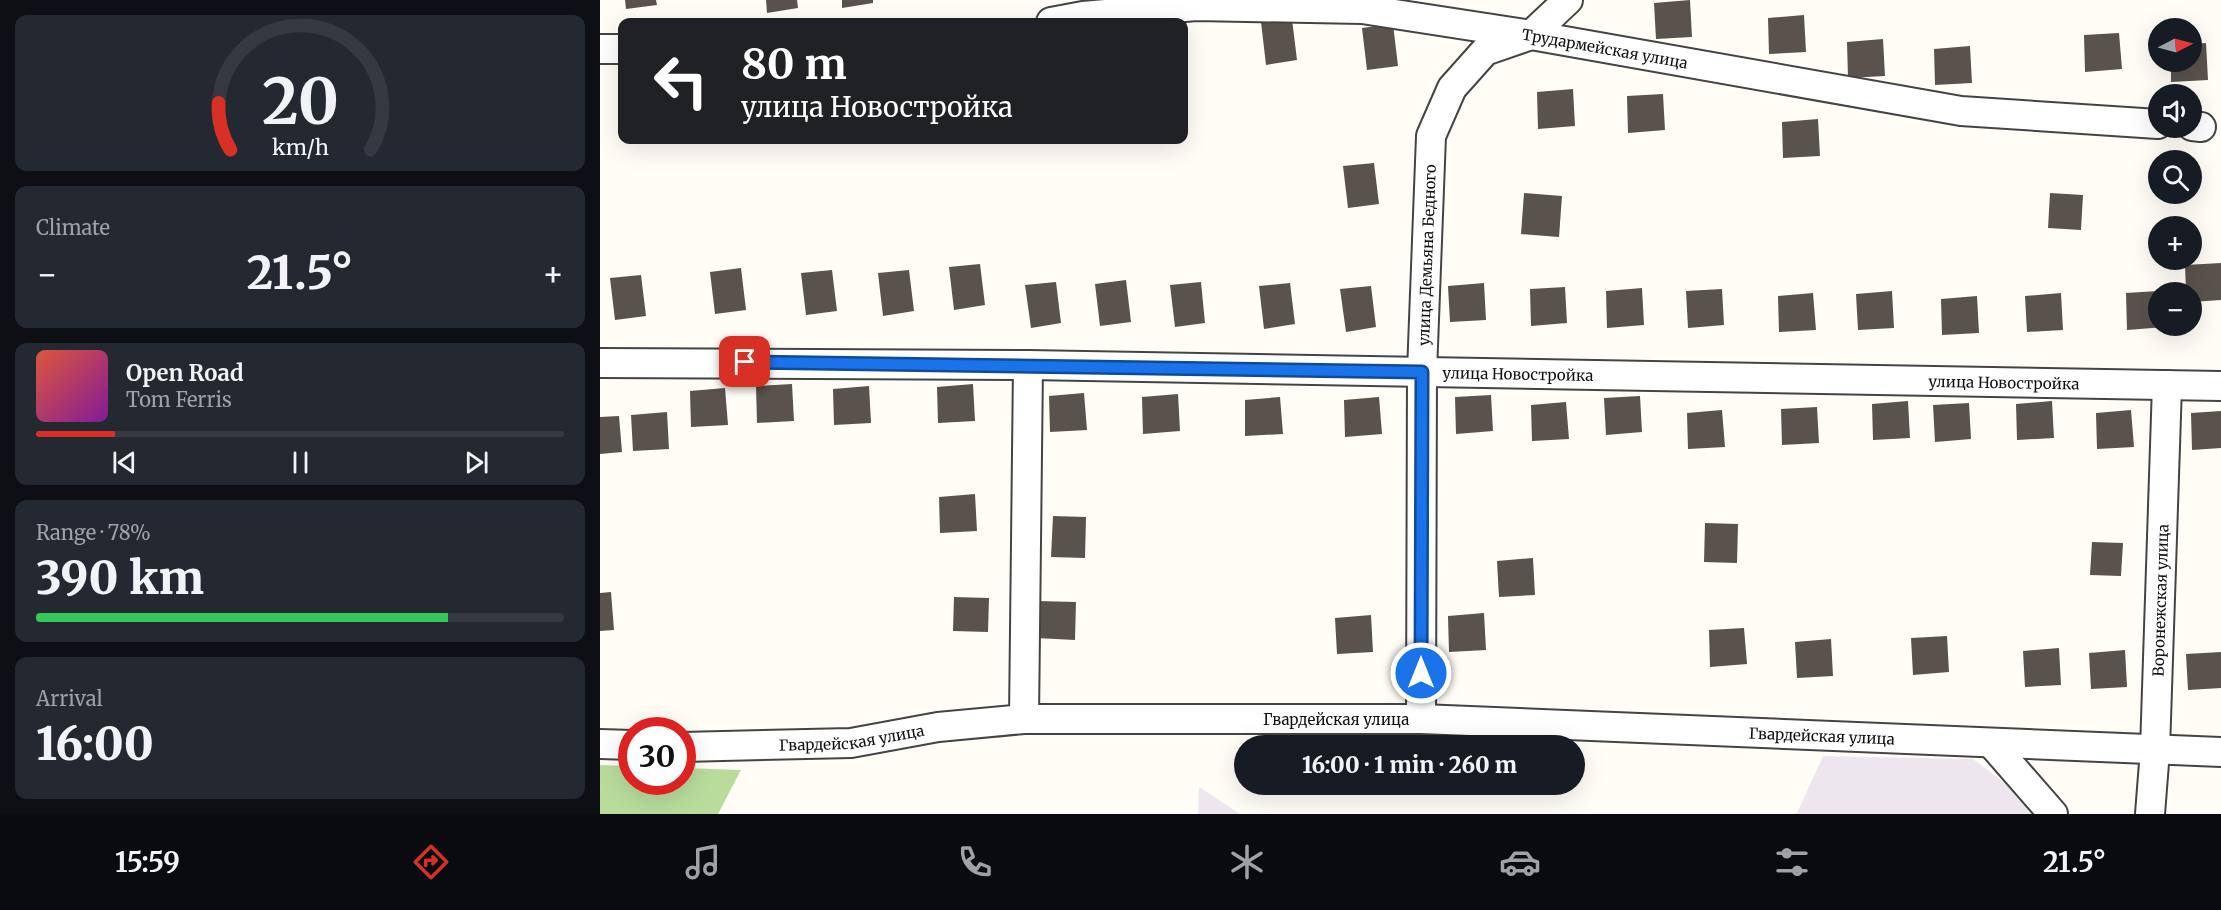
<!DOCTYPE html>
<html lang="en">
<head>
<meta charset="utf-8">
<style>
	body { margin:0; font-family:Merriweather,serif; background:#242831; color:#f1f3f6; height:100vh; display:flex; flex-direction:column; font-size:22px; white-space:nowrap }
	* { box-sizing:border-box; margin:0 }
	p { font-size:20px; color:#9ea1a6 }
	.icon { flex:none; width:33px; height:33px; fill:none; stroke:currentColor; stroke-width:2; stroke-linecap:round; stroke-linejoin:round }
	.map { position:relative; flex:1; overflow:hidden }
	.sheet { display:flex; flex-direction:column; gap:15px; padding:15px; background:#0d0f14; width:600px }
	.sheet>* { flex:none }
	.guide { position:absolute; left:18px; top:18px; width:570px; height:126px; border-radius:12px; box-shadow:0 6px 24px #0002; background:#202124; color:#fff; overflow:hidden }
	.needle { width:39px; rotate:84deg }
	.fabs { position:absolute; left:1548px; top:18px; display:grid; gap:12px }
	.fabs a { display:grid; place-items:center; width:54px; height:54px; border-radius:50%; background:#171b24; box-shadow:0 6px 24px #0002; font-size:30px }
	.speed { position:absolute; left:18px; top:717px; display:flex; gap:12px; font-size:30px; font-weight:700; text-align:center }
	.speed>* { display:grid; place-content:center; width:78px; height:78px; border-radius:50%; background:#171b24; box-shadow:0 6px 24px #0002; line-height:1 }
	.speed .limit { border:9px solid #d22; background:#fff; color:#111 }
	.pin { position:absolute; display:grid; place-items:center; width:51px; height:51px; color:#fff; margin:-26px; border-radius:12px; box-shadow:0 3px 9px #0006 }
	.me { position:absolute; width:66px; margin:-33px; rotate:0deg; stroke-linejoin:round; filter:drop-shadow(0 0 4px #0008) }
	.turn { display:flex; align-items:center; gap:21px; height:126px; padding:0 24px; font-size:27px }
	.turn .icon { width:78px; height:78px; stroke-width:2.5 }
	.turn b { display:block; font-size:42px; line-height:51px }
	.big { font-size:45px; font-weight:800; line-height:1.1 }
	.sheet .card { flex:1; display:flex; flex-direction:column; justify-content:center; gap:9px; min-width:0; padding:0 21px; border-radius:12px; background:#242831 }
	.sheet .dial { align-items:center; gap:0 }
	.dial svg { height:156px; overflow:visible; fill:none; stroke:#363941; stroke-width:7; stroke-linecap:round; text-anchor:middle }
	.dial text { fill:#f1f3f6; stroke:none }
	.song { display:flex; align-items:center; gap:18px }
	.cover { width:72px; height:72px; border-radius:9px; background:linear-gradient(135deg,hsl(10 70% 55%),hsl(290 70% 35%)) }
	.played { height:6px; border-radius:3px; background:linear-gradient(90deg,#d93025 15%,#363941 15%) }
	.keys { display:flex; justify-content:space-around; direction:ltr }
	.heat { display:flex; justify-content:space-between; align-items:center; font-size:33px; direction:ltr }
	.charge { height:9px; border-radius:4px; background:linear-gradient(90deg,#34c759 78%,#363941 0) }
	.trip { position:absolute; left:634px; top:735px; width:351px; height:60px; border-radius:30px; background:#171b24; box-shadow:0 6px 24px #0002; font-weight:800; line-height:60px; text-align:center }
	.tab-bar { display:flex; height:96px; justify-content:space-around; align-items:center; background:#090b0e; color:#9ea1a6 }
	.tab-bar .icon { width:42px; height:42px }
	.tab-bar .current { color:#d93025 }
	.tab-bar b { font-size:27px; color:#f1f3f6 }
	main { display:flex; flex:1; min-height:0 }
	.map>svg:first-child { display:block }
	.industrial { fill:#eee6ef }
	.forest { fill:#b9dc9c }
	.building { fill:#5a524d }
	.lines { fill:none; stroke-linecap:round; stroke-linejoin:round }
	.street-casing { stroke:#444; stroke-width:32 }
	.street { stroke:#fff; stroke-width:28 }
	.route-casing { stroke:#114b97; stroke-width:15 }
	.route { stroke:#1a73e8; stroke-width:10 }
	.labels { text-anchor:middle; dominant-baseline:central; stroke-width:6; stroke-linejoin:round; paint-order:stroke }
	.street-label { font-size:15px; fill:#111; stroke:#fff }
</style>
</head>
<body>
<main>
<section class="sheet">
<div class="card dial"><svg viewBox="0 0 100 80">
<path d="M14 69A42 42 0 1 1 86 69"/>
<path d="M14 69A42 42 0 0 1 8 45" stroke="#d93025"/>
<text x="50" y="56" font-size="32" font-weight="700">20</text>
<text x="50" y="72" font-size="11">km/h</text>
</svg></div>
<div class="card"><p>Climate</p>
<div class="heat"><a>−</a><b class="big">21.5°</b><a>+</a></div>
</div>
<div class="card">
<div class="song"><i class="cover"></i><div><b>Open Road</b><p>Tom Ferris</p></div></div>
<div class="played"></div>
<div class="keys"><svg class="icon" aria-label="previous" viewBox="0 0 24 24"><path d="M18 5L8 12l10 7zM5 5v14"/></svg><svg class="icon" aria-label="pause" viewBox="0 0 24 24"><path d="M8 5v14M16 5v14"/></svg><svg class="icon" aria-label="next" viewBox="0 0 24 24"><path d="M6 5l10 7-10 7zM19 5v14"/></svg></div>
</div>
<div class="card"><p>Range · 78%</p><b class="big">390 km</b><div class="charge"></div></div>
<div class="card"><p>Arrival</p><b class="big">16:00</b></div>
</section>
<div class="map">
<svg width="1621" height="814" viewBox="0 0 1621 814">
	<rect width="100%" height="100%" fill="#fffdf5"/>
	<!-- industrial -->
	<path class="industrial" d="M1223 756 1373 759 1446 814H1190L1197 813Z
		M599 787 640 814H598Z"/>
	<!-- forest -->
	<path class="forest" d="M0 765 31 766 32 782H82L83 768 141 770 118 814H0Z"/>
	<!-- building -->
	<path class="building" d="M25 0H56L57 5 26 9Z
		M166 0H197L198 8 167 13Z
		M242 0H273V3L242 8Z
		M1090 0 1092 37 1056 39 1054 3Z
		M1204 15 1206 52 1169 54 1168 18Z
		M692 19 697 60 666 65 661 22Z
		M793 24 798 66 767 70 762 28Z
		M1519 33 1522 69 1485 72 1484 35Z
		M1283 39 1285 76 1248 78 1247 42Z
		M1606 43 1608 80 1571 82V62H1592V44Z
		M1370 46 1372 83 1335 85 1334 49Z
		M973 89 975 126 938 129 937 92Z
		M1063 94 1065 130 1028 133 1027 96Z
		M1218 119 1220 156 1183 158 1182 122Z
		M774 163 779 204 748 208 743 166Z
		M924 193 962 196 959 237 921 234Z
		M1450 193 1483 195 1481 230 1448 228Z
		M1621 263V300L1592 302V292H1586L1585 265Z
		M380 264 385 305 354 310 349 267Z
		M141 268 146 310 115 314 110 272Z
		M232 270 237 311 206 315 201 273Z
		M309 270 314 311 283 316 278 273Z
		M41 275 46 316 15 320 10 278Z
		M526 280 531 322 500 326 495 284Z
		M456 282 461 323 431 328 425 285Z
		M601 282 605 323 575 327 570 285Z
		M690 283 695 324 664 329 659 286Z
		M884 283 886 320 850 322 848 286Z
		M771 286 776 327 746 332 740 289Z
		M965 287 967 323 931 326 930 289Z
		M1042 288 1044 325 1007 328 1006 291Z
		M1122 289 1124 325 1088 328 1086 291Z
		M1292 291 1294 328 1258 330 1256 294Z
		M1558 291V326L1565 327 1527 330 1526 293Z
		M1213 293 1216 330 1179 332 1178 296Z
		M1461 293 1463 330 1427 332 1425 296Z
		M1377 296 1379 333 1342 335 1341 299Z
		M192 384 194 421 157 423 156 386Z
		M373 384 375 421 338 423 337 387Z
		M269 386 271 423 234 425 233 389Z
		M125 388 128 425 91 427 90 391Z
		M484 393 487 430 450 432 449 396Z
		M578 394 580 431 543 434 542 397Z
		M891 395 893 431 856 434 855 397Z
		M1040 396 1042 432 1006 435 1004 398Z
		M680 397 683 434 645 436V400Z
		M779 397 782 434 745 437 744 400Z
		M1308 401 1310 438 1273 440 1272 404Z
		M1452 401 1454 438 1417 440 1416 404Z
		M966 402 969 439 932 441 931 405Z
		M1369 403 1371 439 1335 442 1333 405Z
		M1217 407 1219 443 1182 445 1181 409Z
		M1122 410 1125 447 1088 449 1087 413Z
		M1531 410 1534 447 1497 449 1496 413Z
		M1621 411V448L1592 450 1591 413Z
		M67 412 69 449 33 451 31 415Z
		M19 416 22 452 0 454V417Z
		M375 494 377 531 340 533 339 497Z
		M453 516 486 517 485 558 451 557Z
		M1105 523 1138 524 1137 563 1104 562Z
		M1492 542 1523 543 1521 576 1490 575Z
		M933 558 935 595 899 597 897 561Z
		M11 592 14 630 0 631V593Z
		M354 597 389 598 388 632 353 631Z
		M437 601 476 602 475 640 436 638Z
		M884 613 886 650 849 652 848 616Z
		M771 615 773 652 737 654 735 618Z
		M1144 628 1147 664 1110 667 1109 630Z
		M1347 636 1349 672 1313 675 1311 638Z
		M1231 639 1233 676 1197 678 1195 642Z
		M1459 648 1461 685 1425 687 1423 651Z
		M1525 650 1527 687 1491 689 1489 653Z
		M1621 652V688L1588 690 1586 654Z"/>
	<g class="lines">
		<!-- street casing -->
		<g class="street-casing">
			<g id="street">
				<path id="s1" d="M451 22 483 16 596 6 762 9 931 35 1361 111 1558 124"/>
				<path d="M0 49H22"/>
				<path d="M1592 126 1601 127"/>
				<path id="s2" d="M0 363 428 365 1621 386"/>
				<path d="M424 719 428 365"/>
				<path id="s3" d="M821 719 822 372 831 136 852 88 885 51 931 35 968 0"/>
				<path d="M0 744 32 745"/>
				<path d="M1392 744 1453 814"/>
				<path id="s4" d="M82 747 251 743 338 727 424 719H821L1621 752"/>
				<path id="s5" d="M1550 814 1555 750 1567 385"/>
			</g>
		</g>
		<!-- street -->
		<use href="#street" class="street"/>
	</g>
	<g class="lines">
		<!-- route casing -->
		<g class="route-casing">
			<path id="route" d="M145 362 822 372 821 673"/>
		</g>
		<!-- route -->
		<use href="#route" class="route"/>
	</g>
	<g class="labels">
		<!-- street labels -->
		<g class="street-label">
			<text stroke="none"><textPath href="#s1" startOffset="558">Трудармейская улица</textPath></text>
			<text stroke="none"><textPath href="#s3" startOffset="464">улица Демьяна Бедного</textPath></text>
			<text stroke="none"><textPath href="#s2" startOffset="918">улица Новостройка</textPath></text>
			<text stroke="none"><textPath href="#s2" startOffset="1404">улица Новостройка</textPath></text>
			<text stroke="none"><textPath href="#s5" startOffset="214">Воронежская улица</textPath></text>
			<text stroke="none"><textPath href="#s4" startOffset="656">Гвардейская улица</textPath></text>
			<text stroke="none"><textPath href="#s4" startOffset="170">Гвардейская улица</textPath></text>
			<text stroke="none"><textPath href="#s4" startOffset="1142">Гвардейская улица</textPath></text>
		</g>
	</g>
</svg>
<div class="fabs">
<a><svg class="needle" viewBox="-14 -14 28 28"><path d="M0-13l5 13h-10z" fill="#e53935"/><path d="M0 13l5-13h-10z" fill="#9ea1a6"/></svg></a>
<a><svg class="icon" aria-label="sound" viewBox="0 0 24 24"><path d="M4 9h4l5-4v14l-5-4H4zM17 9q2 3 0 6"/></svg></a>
<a><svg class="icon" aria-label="search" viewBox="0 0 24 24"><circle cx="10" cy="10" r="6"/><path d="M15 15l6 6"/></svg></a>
<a>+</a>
<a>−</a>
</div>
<div class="speed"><div class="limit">30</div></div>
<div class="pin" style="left:145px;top:362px;background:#d93025"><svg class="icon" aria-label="arrive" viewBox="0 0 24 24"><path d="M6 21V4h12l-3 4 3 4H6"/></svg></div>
<svg class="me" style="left:821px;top:673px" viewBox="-20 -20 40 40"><circle r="17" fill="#1a73e8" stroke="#fff" stroke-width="3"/><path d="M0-11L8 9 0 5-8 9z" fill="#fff"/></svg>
<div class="trip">16:00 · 1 min · 260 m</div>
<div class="guide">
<div class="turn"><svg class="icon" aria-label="left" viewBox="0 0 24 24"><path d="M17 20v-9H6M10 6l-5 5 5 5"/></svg><div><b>80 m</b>улица Новостройка</div></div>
</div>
</div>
</main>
<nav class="tab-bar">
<b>15:59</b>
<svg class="icon current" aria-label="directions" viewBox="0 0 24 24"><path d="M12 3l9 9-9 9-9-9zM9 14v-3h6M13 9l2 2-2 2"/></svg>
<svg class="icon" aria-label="music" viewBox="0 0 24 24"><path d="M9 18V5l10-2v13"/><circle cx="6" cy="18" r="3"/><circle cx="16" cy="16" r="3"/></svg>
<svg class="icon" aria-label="phone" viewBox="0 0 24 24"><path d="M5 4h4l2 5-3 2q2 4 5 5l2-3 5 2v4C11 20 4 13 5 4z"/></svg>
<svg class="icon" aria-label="climate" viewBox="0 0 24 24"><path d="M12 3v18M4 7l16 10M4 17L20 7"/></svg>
<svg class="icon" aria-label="car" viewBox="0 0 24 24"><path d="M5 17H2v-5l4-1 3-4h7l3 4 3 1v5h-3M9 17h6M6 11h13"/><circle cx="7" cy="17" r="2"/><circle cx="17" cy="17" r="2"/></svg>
<svg class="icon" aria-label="filters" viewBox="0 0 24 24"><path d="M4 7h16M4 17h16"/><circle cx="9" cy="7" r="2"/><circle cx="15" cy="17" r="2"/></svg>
<b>21.5°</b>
</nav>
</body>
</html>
